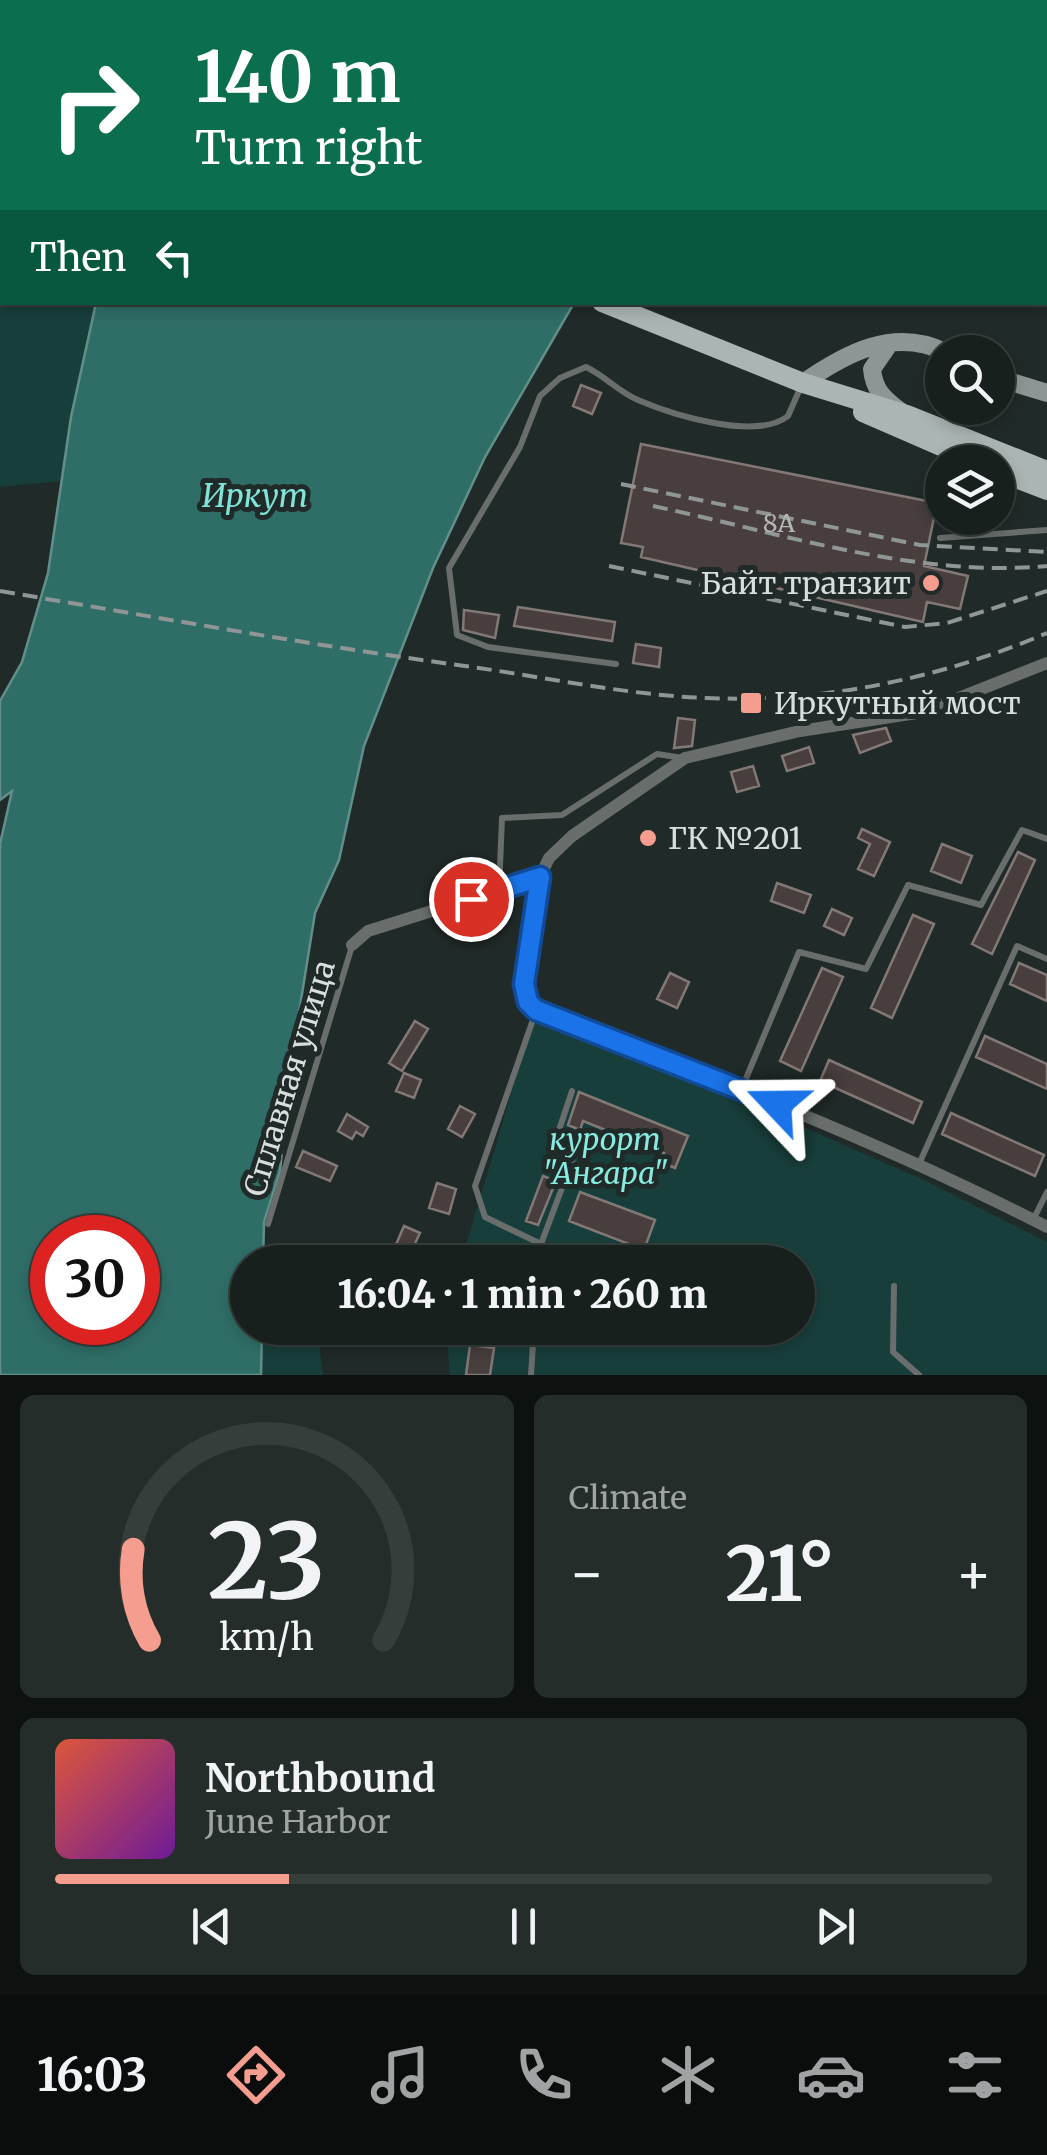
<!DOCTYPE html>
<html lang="en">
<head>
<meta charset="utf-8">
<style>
	body { margin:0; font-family:Merriweather,serif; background:#252d2b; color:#f1f3f6; height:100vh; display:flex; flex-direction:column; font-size:38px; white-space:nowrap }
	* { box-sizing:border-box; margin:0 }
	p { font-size:32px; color:#9fa3a4 }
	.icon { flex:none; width:55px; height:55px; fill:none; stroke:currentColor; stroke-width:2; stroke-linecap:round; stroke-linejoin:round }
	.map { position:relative; height:1375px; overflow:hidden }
	.panel { display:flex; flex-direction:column; gap:20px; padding:20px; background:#0d1210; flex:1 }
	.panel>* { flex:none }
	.guide { position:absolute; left:0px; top:0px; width:1048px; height:305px; box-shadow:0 5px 15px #0003,0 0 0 2px #363e3c; background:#0b6e4f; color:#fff; overflow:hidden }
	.tools { position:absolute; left:925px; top:335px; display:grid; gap:20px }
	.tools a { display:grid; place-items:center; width:90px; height:90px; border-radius:50%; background:#18201e; box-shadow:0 5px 15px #0003,0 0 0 2px #363e3c; font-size:50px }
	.speed { position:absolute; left:30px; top:1215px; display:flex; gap:20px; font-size:50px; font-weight:700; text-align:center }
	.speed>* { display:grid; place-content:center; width:130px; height:130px; border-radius:50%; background:#18201e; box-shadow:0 5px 15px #0003,0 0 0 2px #363e3c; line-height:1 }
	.speed .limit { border:15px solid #d22; background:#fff; color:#111 }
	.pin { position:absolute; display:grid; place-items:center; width:85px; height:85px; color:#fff; margin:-42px; border:5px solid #fff; border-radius:50%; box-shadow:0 2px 10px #0007 }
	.me { position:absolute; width:110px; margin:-55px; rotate:293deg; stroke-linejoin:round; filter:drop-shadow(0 0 8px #0008) }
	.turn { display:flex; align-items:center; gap:35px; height:210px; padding:0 30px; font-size:45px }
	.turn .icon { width:130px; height:130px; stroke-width:2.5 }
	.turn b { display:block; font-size:70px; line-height:85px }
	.then { display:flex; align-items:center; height:95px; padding:0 30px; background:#0003; gap:20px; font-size:38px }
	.big { font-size:75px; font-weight:800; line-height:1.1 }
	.panel .card { flex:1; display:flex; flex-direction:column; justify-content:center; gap:15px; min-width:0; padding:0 35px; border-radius:15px; background:#252d2b }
	.panel .dial { align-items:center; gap:0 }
	.dial svg { height:260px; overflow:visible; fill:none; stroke:#363e3c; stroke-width:7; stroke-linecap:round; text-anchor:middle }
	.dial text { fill:#f1f3f6; stroke:none }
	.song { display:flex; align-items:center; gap:30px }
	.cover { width:120px; height:120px; border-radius:15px; background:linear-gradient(135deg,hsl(10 70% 55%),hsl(280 70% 35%)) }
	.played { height:10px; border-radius:5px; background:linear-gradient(90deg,#f59d8e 25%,#363e3c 25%) }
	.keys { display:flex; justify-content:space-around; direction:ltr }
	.heat { display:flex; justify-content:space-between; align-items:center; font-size:55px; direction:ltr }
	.panel .tiles { flex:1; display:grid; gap:20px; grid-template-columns:1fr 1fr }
	.card:last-child { grid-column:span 2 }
	.trip { position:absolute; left:230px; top:1245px; width:585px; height:100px; border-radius:50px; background:#18201e; box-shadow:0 5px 15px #0003,0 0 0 2px #363e3c; font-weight:800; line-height:100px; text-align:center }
	.tab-bar { display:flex; height:160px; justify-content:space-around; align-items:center; background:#0a0d0c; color:#9fa3a4 }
	.tab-bar .icon { width:70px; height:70px }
	.tab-bar .on { color:#f59d8e }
	.tab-bar b { font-size:45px; color:#f1f3f6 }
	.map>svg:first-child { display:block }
	.green { fill:#183e3b }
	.water { fill:#2f6e67; stroke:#628f8a; stroke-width:2.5; fill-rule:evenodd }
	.building { fill:#473e3d; stroke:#827876; stroke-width:2.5 }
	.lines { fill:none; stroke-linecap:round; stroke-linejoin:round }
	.service { stroke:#696e6d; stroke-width:6 }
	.minor { stroke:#696e6d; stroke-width:12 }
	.secondary { stroke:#8e9695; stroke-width:18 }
	.primary { stroke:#abb5b3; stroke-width:20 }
	.rail { stroke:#8f9695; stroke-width:4; stroke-dasharray:15 8; stroke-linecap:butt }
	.route-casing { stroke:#114b97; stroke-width:25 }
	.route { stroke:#1a73e8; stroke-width:18 }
	.poi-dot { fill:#f59d8e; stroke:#202a28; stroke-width:4 }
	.labels { text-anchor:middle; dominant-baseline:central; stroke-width:10; stroke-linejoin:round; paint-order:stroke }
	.number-label { font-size:25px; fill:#b4b5b5 }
	.poi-label { font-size:30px; fill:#d8dddd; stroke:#202a28; text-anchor:start }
	.street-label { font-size:30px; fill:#d8dddd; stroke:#202a28 }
	.park-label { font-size:30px; font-style:italic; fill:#88ebe0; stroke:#202a28 }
	.water-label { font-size:32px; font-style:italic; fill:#81e4d9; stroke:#202a28 }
</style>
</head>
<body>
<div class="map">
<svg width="1047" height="1375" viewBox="0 0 1047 1375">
	<rect width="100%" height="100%" fill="#202a28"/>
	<!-- green -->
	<path class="green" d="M0 111 2 302 96 303 61 481 0 487Z
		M536 1010 924 1180 1047 1242V1375H450L446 1328H798V1262H461Z
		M262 1328H317L323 1375H261Z"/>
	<!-- water -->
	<path class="water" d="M202 0H622L202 2Z
		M96 303H574L485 457 433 568 364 746 339 860 315 913 290 1069 280 1171 264 1222 263 1262H248V1328H262L261 1375H0V844L12 791 0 800V701L22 662 48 573 71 417ZM52 1238H138V1322H52Z"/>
	<!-- building -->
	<path class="building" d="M581 385 601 393 592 414 573 406Z
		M641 444 937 503 924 566 968 576 960 609 927 602 923 622 641 557 643 547 621 543Z
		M518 607 615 622 612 641 514 626Z
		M464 610 499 615 495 638 463 630Z
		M636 644 661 648 659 667 633 663Z
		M678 718 695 720 692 746 674 748Z
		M886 728 891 741 860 753 853 735Z
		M809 747 814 763 787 771 782 756Z
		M753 766 759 786 737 792 731 772Z
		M862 829 890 842 874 876 858 869 870 844 858 838Z
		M942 844 972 856 961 883 931 871Z
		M1018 852 1035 860 992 954 972 944Z
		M777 883 811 895 804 913 771 901Z
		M832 909 852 918 844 935 824 926Z
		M913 915 934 924 892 1018 871 1008Z
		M1019 963 1047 975V1001L1010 984Z
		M822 968 843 977 801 1071 780 1061Z
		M670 973 689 982 677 1008 657 999Z
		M415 1021 428 1029 402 1071 389 1063Z
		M985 1036 1047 1064V1089L976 1057Z
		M829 1060 922 1102 913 1123 820 1081Z
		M404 1073 421 1080 414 1098 396 1091Z
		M579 1092 688 1136 675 1168 661 1162 664 1153 633 1141 631 1147 611 1139 613 1133 583 1121 580 1130 568 1125Z
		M460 1106 475 1114 462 1137 448 1129Z
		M951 1113 1044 1155 1035 1176 942 1134Z
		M347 1114 368 1127 363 1136 356 1132 352 1139 338 1131Z
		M303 1151 337 1166 330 1181 296 1167Z
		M543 1176 556 1181 538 1225 526 1221Z
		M437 1183 456 1189 449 1214 429 1208Z
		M580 1192 655 1220 644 1250 569 1221Z
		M404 1226 420 1233 410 1254 395 1247Z
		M470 1345 494 1348 490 1375H466Z"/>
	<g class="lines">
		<!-- service -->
		<path class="service" d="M940 538 1047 530
			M616 664 488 647 457 635 449 568 520 447 540 396 560 378 586 367C605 376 619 392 638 400 673 415 756 441 788 416L802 384
			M499 891 502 818 562 815 657 754 683 758
			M536 1011 475 1186 485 1217 541 1244 539 1262
			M742 1088 799 952 866 969 908 885 981 905 1022 830 1047 839
			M919 1164 1017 946 1047 959
			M1033 1220 1047 1192
			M268 1224 352 946
			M541 1244 580 1140 559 1130 572 1091
			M894 1286 893 1352 919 1375
			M531 1375 534 1328"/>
		<!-- minor -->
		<path class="minor" d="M1047 663 923 712 800 731 685 758 572 836 549 858 540 877 523 985 528 1002 536 1010C709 1076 882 1142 1047 1227
			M352 945 368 931 540 877"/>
		<!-- secondary -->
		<path class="secondary" d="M890 343 872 369C874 390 883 398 900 411
			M998 378 1047 393
			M803 383C846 353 894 327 945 352"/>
		<!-- primary -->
		<path class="primary" d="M0 64 2 65
			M602 302 803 383 907 415 1047 471
			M863 412 978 462
			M998 471 1047 490"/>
		<!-- rail -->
		<path class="rail" d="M621 484 920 545 1047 552
			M653 506C781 533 915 578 1047 566
			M609 566 905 627 947 623 1047 591
			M0 591C155 617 310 645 465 666 545 677 626 695 706 698 823 703 939 679 1047 633"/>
	</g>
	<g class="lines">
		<!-- route casing -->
		<g class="route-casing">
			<path id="route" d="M471 899 540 877 524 984 528 1002 536 1010 777 1104"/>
		</g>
		<!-- route -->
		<use href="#route" class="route"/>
	</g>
	<!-- markers -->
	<g class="poi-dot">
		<circle cx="931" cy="583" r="10"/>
		<rect x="739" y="691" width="24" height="24" rx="5"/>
		<circle cx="648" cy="838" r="10"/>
	</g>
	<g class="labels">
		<!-- number labels -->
		<g class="number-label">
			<text x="779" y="523">8А</text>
		</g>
		<!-- poi labels -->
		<g class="poi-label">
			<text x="911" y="583" text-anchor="end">Байт транзит</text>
			<text x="774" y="703">Иркутный мост</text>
			<text x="668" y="838">ГК №201</text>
		</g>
		<!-- street labels -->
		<g class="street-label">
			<text transform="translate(289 1078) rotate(-73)">Сплавная улица</text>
		</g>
		<!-- park labels -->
		<g class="park-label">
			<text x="605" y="1139">курорт<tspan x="605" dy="34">"Ангара"</tspan></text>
		</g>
		<!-- water labels -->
		<g class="water-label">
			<text x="255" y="496">Иркут</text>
		</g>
	</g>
</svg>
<div class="tools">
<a><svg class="icon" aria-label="search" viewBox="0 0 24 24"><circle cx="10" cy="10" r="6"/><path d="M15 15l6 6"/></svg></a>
<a><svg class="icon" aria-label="layers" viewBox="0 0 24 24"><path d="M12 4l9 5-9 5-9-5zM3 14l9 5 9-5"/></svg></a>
</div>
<div class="speed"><div class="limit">30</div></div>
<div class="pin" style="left:471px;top:899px;background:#d93025"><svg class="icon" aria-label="arrive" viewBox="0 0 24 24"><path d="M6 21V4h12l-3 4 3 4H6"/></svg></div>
<svg class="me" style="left:777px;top:1104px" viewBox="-20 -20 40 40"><path d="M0-17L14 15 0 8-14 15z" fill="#1a73e8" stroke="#fff" stroke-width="4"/></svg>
<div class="trip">16:04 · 1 min · 260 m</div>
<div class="guide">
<div class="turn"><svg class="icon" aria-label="right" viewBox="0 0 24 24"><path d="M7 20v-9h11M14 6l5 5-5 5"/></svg><div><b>140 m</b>Turn right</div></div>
<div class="then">Then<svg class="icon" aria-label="left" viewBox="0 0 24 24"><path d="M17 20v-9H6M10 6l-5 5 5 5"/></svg></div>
</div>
</div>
<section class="panel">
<div class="tiles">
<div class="card dial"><svg viewBox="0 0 100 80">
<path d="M14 69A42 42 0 1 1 86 69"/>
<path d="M14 69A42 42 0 0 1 9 41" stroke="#f59d8e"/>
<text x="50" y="56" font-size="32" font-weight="700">23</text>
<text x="50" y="72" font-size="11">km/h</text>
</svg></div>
<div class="card"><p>Climate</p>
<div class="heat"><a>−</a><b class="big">21°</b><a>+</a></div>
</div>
<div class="card">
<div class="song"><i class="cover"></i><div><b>Northbound</b><p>June Harbor</p></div></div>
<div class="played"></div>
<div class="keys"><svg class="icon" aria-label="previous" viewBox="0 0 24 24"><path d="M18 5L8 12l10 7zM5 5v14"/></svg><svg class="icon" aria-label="pause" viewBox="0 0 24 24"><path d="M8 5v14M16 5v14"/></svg><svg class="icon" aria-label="next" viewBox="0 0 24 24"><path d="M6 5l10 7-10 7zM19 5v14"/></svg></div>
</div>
</div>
</section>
<nav class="tab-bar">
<b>16:03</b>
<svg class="icon on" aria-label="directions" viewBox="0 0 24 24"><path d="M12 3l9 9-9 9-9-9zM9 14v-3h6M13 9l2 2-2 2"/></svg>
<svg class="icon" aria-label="music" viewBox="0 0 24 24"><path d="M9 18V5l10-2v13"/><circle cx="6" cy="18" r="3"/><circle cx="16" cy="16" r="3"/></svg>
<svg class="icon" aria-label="phone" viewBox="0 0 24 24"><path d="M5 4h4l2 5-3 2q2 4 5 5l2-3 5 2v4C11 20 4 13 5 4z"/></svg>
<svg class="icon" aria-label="climate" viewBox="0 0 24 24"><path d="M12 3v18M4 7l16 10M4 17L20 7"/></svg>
<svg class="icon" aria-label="car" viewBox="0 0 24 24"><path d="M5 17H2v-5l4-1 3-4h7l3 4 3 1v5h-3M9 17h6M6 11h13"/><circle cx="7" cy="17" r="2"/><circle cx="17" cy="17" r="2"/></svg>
<svg class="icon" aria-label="filters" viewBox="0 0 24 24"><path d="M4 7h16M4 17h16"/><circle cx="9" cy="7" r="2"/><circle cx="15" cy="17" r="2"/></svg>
</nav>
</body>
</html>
